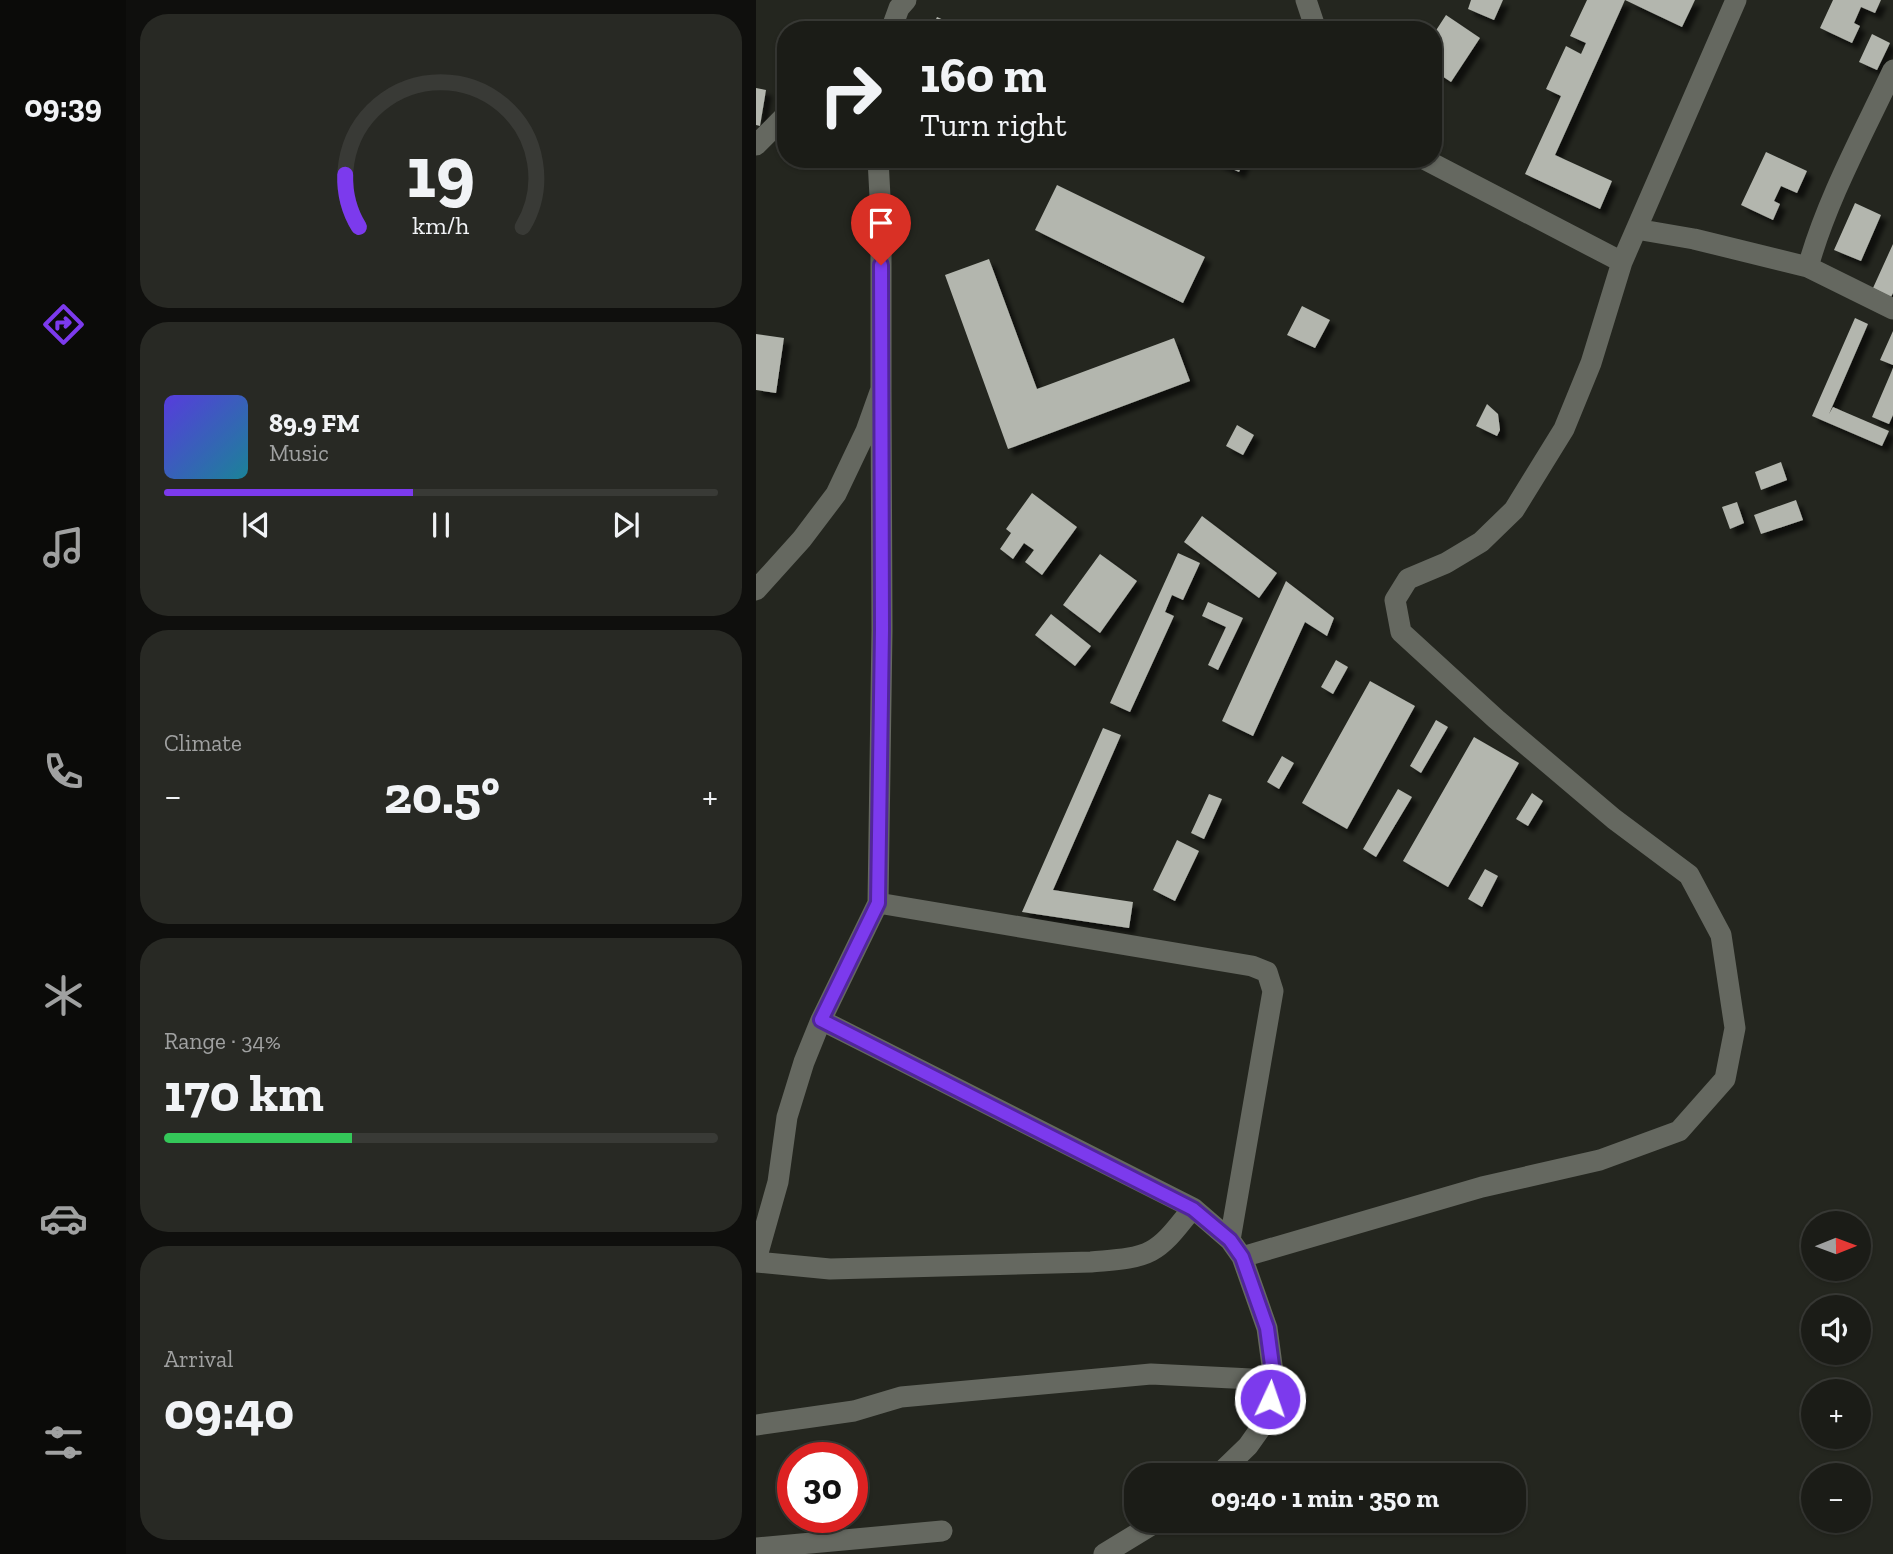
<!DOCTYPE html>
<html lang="en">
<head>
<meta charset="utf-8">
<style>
	body { margin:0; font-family:"Zilla Slab",serif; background:#282924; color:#f1f3f6; height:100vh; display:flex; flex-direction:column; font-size:26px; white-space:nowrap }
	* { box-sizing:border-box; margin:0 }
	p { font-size:23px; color:#a0a1a1 }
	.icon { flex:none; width:38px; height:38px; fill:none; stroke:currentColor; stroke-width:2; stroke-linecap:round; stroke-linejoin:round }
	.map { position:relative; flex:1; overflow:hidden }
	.side { display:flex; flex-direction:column; gap:14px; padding:14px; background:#0f0f0d; width:630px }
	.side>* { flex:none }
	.hud { position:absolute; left:21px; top:21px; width:665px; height:147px; border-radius:28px; box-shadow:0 2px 5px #0004,0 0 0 2px #393a36; background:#1b1c17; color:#f1f3f6; overflow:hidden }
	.needle { width:46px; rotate:89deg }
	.controls { position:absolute; left:1045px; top:1211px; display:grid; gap:14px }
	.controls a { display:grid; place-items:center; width:70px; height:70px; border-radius:50%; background:#1b1c17; box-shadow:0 2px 5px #0004,0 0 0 2px #393a36; font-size:35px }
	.speed { position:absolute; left:21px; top:1442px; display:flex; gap:14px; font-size:35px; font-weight:700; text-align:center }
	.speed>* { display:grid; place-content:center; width:91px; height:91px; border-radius:50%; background:#1b1c17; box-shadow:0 2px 5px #0004,0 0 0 2px #393a36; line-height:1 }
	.speed .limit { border:10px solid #d22; background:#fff; color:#111 }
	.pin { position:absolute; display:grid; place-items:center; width:60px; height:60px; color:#fff; margin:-72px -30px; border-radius:50% 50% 50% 0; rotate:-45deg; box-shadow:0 0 7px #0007 }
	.pin .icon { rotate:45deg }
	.me { position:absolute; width:77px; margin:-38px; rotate:3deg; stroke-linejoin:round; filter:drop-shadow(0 0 5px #0008) }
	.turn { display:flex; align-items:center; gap:24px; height:147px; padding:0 28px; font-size:32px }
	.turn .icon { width:91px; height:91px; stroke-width:2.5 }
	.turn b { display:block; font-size:49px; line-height:60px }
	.big { font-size:52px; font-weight:800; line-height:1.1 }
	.side .tile { flex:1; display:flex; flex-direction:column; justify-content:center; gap:10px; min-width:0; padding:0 24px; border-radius:28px; background:#282924 }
	.side .dial { align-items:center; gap:0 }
	.dial svg { height:182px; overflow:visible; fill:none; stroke:#393a36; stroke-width:7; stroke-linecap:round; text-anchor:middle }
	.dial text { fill:#f1f3f6; stroke:none }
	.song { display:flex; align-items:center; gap:21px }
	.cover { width:84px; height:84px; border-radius:10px; background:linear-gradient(135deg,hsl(250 70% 55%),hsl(190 70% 35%)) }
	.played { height:7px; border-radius:4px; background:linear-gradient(90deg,#7c3aed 45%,#393a36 45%) }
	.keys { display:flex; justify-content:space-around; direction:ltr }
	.heat { display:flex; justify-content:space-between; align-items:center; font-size:38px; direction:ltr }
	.charge { height:10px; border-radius:5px; background:linear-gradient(90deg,#34c759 34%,#393a36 0) }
	.trip { position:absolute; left:368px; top:1463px; width:402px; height:70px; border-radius:28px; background:#1b1c17; box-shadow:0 2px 5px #0004,0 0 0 2px #393a36; font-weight:800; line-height:70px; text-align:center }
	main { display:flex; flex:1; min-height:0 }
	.menu { display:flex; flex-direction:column; width:126px; justify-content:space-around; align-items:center; background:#0b0b09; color:#a0a1a1 }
	.menu .icon { width:49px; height:49px }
	.menu .active { color:#7c3aed }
	.menu b { font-size:32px; color:#f1f3f6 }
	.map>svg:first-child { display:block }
	.building { fill:#b3b6ae; filter:url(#shadow) }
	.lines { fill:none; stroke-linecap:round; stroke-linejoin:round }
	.minor { stroke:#656860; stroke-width:21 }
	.route-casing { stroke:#51269a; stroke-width:18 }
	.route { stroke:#7c3aed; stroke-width:12 }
</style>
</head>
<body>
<main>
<nav class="menu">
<b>09:39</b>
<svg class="icon active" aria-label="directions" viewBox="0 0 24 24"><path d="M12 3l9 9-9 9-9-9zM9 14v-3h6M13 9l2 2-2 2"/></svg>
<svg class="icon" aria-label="music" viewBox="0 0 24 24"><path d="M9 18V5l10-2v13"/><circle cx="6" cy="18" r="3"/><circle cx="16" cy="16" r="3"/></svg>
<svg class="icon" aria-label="phone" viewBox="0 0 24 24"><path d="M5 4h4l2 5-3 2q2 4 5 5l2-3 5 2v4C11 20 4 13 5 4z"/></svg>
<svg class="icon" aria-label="climate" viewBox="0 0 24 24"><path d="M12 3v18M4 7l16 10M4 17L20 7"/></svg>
<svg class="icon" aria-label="car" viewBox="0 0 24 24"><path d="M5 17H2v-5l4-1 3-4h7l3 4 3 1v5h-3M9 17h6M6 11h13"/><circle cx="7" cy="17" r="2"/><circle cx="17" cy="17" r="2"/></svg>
<svg class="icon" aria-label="filters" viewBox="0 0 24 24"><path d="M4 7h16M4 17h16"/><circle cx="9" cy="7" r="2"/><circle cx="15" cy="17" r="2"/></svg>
</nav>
<section class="side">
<div class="tile dial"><svg viewBox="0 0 100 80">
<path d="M14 69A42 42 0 1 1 86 69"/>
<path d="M14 69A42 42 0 0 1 8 46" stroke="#7c3aed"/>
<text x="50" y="56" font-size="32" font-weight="700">19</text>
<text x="50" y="72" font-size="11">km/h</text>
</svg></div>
<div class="tile">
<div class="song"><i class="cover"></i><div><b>89.9 FM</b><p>Music</p></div></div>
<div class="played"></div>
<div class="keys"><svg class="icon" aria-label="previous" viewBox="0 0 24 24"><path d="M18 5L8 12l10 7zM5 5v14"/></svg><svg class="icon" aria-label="pause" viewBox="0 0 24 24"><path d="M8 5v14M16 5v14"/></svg><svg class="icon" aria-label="next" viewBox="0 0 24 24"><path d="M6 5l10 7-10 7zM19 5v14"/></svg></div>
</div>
<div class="tile"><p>Climate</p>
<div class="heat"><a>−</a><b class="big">20.5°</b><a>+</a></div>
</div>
<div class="tile"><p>Range · 34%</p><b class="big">170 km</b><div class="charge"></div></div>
<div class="tile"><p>Arrival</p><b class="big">09:40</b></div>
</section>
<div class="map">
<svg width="1137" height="1554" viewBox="0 0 1137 1554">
	<defs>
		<filter id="shadow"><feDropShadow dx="6" dy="6" stdDeviation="2" flood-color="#0009"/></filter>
	</defs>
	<rect width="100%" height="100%" fill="#24261f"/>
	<!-- building -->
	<path class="building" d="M715 0H747L738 20 712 9Z
		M831 0H939L926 27 869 0 799 155 856 181 844 209 769 174 805 96 790 89 810 46 825 54 830 43 814 36Z
		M1077 0H1125L1119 13 1105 7 1098 23 1104 26 1096 43 1064 28Z
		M690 15 724 38 695 82 677 70V35Z
		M181 17 210 30H175Z
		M1116 34 1134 43 1121 70 1103 62Z
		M0 88 10 90 4 126 0 125Z
		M1010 152 1051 171 1041 193 1025 186 1018 201 1024 204 1017 220 985 205Z
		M462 159H489L483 172 461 162Z
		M301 185 449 257 427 303 279 230Z
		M1099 203 1125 215 1105 261 1078 250Z
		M1137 244V293L1135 297 1117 288Z
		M233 259 281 389 418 338 434 381 252 449 189 275Z
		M546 306 574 320 559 348 531 335Z
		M1099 318 1112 324 1073 414 1077 407 1133 431 1126 446 1056 416Z
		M1137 331V365L1124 360Z
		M0 334 28 338 20 393 0 390Z
		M1137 368V415L1133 424 1116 417Z
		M731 404 742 414 744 430 741 436 720 426Z
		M481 425 498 435 487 455 470 446Z
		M1025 462 1031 480 1005 490 999 472Z
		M276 493 321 527 286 575 269 562 278 550 268 543 257 559 244 549 255 533 250 529Z
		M1040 500 1047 520 1005 534 998 515Z
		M981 502 988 523 974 529 966 507Z
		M446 516 521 573 503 598 428 542Z
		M422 553 444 563 427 600 416 595 409 612 418 616 374 712 354 703Z
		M344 554 381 581 344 633 307 605Z
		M530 581 578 618 571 636 549 622 497 736 466 721Z
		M452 602 487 618 462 670 452 665 470 627 446 616Z
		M295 614 335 646 319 666 279 635Z
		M580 660 592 667 577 694 565 687Z
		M614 681 659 706 591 829 546 803Z
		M680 720 692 727 665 773 654 766Z
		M347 728 365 735 297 890 377 902 373 928 266 912Z
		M718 737 763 763 692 887 647 861Z
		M526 756 538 763 523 789 511 782Z
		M642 789 656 797 620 857 607 849Z
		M776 793 787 801 772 826 760 819Z
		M453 794 466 799 448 839 435 833Z
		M421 840 443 851 419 901 397 890Z
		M729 869 742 876 726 907 712 899Z"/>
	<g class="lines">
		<!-- minor -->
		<path class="minor" d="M550 0 560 30
			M135 30 143 8 150 0
			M0 145 30 115
			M668 159 866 262
			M880 229 938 239 1052 267 1137 309
			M1052 267C1071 199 1107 134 1137 70
			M0 590 46 539 80 494 110 431 125 389V216L122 159
			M122 903 496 966 511 972 517 991 474 1240
			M65 1020 437 1208 474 1240 486 1257 511 1328 518 1380 511 1419 492 1446 462 1475
			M486 1257 726 1187 844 1160 923 1131 969 1079 979 1028 965 935 933 875 858 819 740 719 645 632 639 600 652 579 690 563 725 542 758 510 808 429 835 363 866 262 980 0
			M0 1260 22 1182 31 1117 48 1062 65 1020 122 903 126 630 125 389
			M0 1262 74 1269 335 1262C354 1260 378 1260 395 1251 412 1242 424 1223 437 1208
			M0 1425 98 1411 145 1397 395 1374 518 1380
			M0 1548 186 1531
			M348 1554 402 1521"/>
	</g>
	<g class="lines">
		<!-- route casing -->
		<g class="route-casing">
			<path id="route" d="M125 265 126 630 122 903 65 1020 437 1209 474 1240 486 1257 511 1328 518 1380 514 1399"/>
		</g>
		<!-- route -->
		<use href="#route" class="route"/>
	</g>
</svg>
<div class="controls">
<a><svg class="needle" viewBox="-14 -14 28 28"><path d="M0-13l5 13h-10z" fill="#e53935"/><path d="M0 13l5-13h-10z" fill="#a0a1a1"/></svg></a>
<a><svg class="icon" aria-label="sound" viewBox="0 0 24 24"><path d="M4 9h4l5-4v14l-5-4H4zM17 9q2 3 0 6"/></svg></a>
<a>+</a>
<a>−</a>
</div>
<div class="speed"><div class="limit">30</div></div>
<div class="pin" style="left:125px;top:265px;background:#d93025"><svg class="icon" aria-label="arrive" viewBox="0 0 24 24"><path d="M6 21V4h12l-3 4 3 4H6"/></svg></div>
<svg class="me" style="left:514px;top:1399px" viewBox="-20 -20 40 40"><circle r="17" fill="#7c3aed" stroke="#fff" stroke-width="3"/><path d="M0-11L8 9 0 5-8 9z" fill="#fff"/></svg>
<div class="trip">09:40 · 1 min · 350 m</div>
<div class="hud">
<div class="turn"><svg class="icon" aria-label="right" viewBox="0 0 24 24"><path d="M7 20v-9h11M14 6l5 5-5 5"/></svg><div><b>160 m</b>Turn right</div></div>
</div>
</div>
</main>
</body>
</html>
